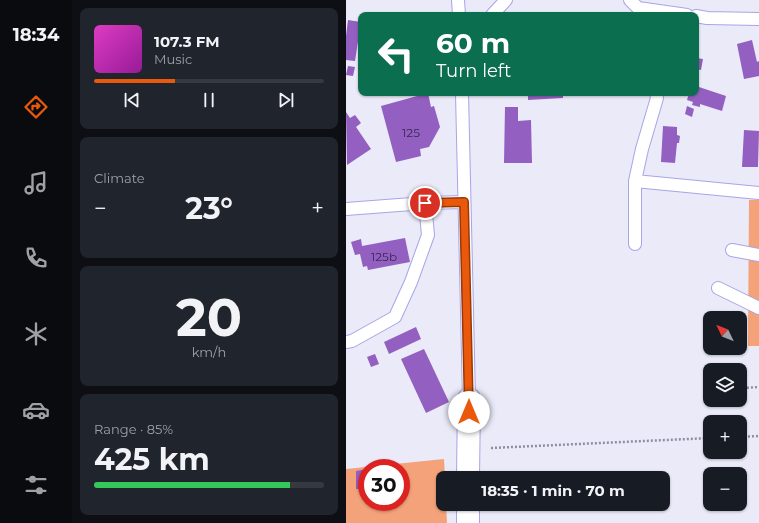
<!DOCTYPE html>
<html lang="en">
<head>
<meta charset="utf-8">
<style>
	body { margin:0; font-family:Montserrat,sans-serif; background:#20242c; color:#f1f3f6; height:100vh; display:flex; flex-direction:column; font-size:15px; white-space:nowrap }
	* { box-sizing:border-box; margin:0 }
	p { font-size:13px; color:#9ea1a6 }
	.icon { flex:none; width:22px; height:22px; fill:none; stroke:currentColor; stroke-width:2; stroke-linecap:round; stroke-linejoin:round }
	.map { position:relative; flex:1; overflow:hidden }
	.panel { display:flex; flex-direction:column; gap:8px; padding:8px; background:#0d0f14; width:274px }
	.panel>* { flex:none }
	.top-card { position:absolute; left:12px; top:12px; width:341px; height:84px; border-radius:8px; box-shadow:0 1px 3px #0004; background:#0b6e4f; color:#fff; overflow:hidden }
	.needle { width:26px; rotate:313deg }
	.tools { position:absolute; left:357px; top:311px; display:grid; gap:8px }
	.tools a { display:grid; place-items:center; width:44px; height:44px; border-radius:8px; background:#171b24; box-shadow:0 1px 3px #0004; font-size:20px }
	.speed { position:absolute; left:12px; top:459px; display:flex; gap:8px; font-size:20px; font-weight:700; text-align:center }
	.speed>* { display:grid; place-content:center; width:52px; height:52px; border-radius:50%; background:#171b24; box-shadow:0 1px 3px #0004; line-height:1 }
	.speed .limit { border:6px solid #d22; background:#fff; color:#111 }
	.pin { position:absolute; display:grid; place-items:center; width:34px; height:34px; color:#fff; margin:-17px; border:2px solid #fff; border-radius:50%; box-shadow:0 1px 4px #0007 }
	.me { position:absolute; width:44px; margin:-22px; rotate:0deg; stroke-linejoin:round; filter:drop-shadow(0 0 3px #0008) }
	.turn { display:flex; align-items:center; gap:14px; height:84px; padding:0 12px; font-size:18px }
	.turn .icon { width:52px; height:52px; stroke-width:2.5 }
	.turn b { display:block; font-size:28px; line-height:34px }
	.big { font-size:30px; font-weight:700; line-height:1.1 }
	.panel .card { flex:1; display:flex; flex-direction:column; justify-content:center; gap:6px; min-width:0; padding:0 14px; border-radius:8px; background:#20242c }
	.panel .dial { align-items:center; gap:0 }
	.dial b { font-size:52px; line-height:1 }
	.song { display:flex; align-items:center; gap:12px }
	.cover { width:48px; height:48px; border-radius:6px; background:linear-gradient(135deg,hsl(310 70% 55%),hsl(300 70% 35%)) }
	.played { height:4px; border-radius:2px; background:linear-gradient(90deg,#ea580c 35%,#363941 35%) }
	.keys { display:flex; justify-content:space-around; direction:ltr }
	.heat { display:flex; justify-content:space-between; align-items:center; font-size:22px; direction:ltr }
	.charge { height:6px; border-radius:3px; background:linear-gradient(90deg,#34c759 85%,#363941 0) }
	.trip { position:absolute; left:90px; top:471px; width:234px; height:40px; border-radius:8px; background:#171b24; box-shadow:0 1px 3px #0004; font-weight:700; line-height:40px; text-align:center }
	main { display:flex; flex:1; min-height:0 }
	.dock { display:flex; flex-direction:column; width:72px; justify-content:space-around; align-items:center; background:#090b0e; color:#9ea1a6 }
	.dock .icon { width:28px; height:28px }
	.dock .selected { color:#ea580c }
	.dock b { font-size:18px; color:#f1f3f6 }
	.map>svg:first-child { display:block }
	.green { fill:#f3a27a; fill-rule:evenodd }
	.building { fill:#935fc0 }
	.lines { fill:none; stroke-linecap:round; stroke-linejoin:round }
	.lane-casing { stroke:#a9a4e6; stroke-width:14 }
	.street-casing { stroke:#a9a4e6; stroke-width:24 }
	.path { stroke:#8f8ea1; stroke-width:2.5; stroke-dasharray:2 2; stroke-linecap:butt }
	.lane { stroke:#fff; stroke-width:12 }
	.street { stroke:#fff; stroke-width:22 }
	.route-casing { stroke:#983908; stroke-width:10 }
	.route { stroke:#ea580c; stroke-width:7 }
	.labels { text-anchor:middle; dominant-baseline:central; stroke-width:4; stroke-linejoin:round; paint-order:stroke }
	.number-label { font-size:12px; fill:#372852 }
</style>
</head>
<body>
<main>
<nav class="dock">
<b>18:34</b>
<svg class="icon selected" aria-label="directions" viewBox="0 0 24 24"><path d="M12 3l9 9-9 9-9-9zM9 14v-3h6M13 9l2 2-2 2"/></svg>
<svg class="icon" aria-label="music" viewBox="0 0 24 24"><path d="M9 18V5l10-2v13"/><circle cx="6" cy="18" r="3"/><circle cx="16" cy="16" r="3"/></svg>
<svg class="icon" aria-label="phone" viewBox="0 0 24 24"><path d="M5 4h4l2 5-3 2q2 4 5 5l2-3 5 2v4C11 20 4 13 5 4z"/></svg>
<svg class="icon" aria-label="climate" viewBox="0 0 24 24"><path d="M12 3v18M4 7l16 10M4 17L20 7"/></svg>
<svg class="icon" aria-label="car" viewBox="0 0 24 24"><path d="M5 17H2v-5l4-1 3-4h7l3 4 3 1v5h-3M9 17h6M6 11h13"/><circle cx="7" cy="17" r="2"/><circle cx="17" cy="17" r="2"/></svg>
<svg class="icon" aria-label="filters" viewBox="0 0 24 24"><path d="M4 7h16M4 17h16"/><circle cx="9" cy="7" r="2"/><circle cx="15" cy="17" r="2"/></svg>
</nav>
<section class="panel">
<div class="card">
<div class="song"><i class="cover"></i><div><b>107.3 FM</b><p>Music</p></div></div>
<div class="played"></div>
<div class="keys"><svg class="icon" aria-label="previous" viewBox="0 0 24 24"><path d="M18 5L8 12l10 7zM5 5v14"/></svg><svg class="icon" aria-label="pause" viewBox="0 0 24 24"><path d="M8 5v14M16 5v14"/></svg><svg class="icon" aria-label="next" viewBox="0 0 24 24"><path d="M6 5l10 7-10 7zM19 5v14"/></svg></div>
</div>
<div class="card"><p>Climate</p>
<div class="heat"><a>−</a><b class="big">23°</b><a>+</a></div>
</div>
<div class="card dial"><b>20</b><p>km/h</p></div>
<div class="card"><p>Range · 85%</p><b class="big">425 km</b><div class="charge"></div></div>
</section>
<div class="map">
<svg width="413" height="523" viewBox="0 0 413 523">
	<rect width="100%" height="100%" fill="#eaeaf8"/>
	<!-- green -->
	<path class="green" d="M403 200H413V346H402Z
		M98 459 99 478H97V504H100L101 523H0V469ZM21 468H55V502H21Z"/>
	<!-- building -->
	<path class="building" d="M2 20 15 22 9 61 0 60V36Z
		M406 40 411 62 413 61V76L398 79 391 44Z
		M350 58 357 59 355 70 350 69Z
		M2 66 9 67 7 76 0 75Z
		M350 86 380 96 376 111 354 104V107L346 105 347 102 341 100 343 93H350Z
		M82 93 85 107 88 106 94 127 83 147 74 149 75 156 50 162 35 106Z
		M182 93H217V98L182 100Z
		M341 106 348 109 346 117 339 114Z
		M159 107H172V121L185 120 186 163H158Z
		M0 112 4 118 9 115 15 123 10 127 25 149 1 165Z
		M317 126 331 127V135L334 136 333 143H331L329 163 315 162Z
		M398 130 413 131 412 167H396Z
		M59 238 64 262 22 270 21 266 17 267 14 254 9 255 5 242 15 239 16 246Z
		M70 327 75 339 43 354 38 342Z
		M78 349 103 402 80 413 55 359Z
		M29 354 33 364 25 367 21 357Z
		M21 469V489H10V471Z"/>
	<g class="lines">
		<!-- lane casing -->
		<g class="lane-casing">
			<path id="lane" d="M112 0 113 15
				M284 0 292 8 341 15
				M146 15 160 0
				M350 16 361 18 413 19
				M116 93 123 399
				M289 181 413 193
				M0 209 79 203
				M289 244V181L296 149 311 98 310 93
				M386 250 413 255
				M372 288 413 308
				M0 342 6 341 49 317 65 282 82 235 79 203 118 202"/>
		</g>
		<!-- street casing -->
		<g class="street-casing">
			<path id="street" d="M122 478 123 399
				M122 523V504"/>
		</g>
		<!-- path -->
		<path class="path" d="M397 388 413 387
			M394 437 413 436
			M145 448 364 438"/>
		<!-- lane -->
		<use href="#lane" class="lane"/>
		<!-- street -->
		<use href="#street" class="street"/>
	</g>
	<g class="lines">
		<!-- route casing -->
		<g class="route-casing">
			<path id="route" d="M79 203 118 202 123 412"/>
		</g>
		<!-- route -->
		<use href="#route" class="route"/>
	</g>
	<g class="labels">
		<!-- number labels -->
		<g class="number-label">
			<text x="65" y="132">125</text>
			<text x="38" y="256">125b</text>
		</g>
	</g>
</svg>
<div class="tools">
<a><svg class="needle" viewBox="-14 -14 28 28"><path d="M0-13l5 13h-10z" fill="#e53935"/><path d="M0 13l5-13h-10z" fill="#9ea1a6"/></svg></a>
<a><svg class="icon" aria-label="layers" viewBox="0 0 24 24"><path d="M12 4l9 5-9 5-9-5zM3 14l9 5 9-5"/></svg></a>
<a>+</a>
<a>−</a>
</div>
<div class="speed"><div class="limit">30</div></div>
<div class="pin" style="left:79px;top:203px;background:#d93025"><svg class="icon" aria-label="arrive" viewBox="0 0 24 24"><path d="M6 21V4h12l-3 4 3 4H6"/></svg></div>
<svg class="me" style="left:123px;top:412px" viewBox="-20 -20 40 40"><circle r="19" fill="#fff"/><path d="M0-13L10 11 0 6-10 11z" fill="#ea580c"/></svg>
<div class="trip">18:35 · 1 min · 70 m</div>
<div class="top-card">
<div class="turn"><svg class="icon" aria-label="left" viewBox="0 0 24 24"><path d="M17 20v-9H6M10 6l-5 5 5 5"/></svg><div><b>60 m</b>Turn left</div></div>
</div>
</div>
</main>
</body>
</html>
